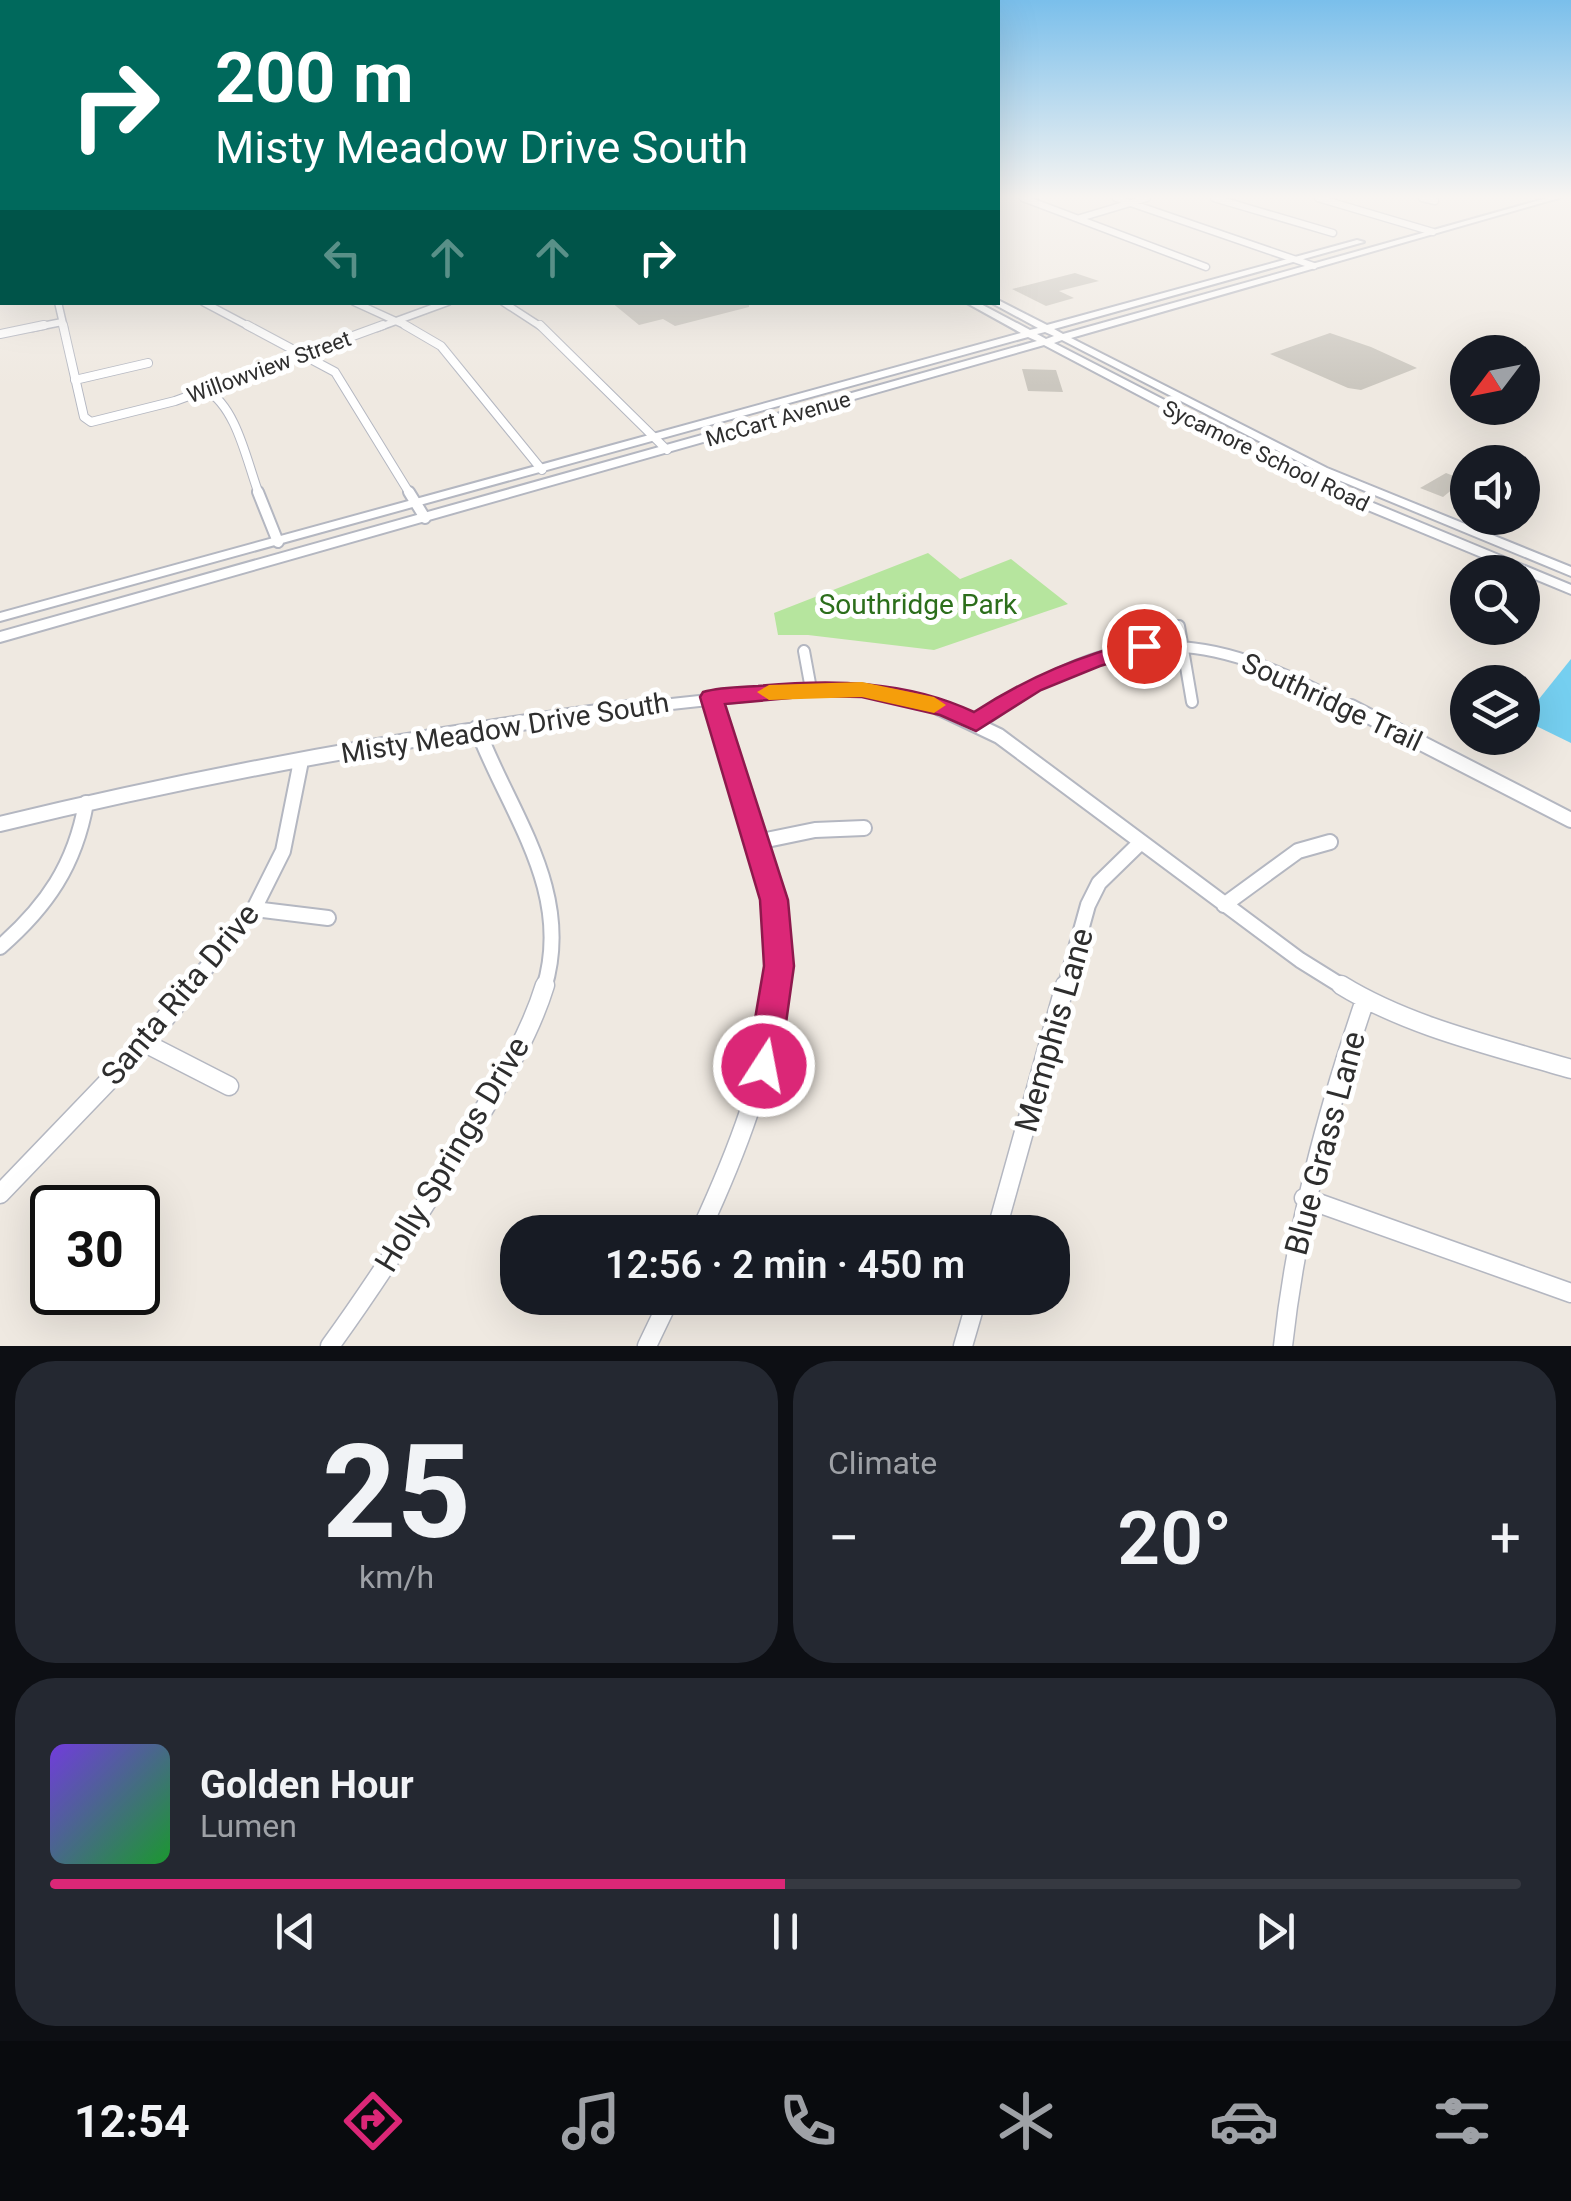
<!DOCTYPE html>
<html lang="en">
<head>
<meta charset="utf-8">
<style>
	body { margin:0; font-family:Roboto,sans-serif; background:#242831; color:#f1f3f6; height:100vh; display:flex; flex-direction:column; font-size:38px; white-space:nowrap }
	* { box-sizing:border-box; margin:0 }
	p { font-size:32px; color:#9ea1a6 }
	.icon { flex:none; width:55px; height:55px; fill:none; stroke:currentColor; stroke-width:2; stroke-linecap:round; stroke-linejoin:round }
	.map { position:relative; height:1346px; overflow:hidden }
	.details { display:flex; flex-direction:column; gap:15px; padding:15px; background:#0d0f14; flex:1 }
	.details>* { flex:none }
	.top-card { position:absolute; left:0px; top:0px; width:1000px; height:305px; box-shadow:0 10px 40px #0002; background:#00695c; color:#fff; overflow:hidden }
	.needle { width:65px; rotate:238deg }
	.fabs { position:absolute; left:1450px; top:335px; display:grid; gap:20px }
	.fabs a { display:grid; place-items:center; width:90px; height:90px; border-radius:50%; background:#171b24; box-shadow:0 10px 40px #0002; font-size:50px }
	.speed { position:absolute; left:30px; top:1185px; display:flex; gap:20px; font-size:50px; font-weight:700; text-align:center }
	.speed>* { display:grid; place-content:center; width:130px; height:130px; border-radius:50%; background:#171b24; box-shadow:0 10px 40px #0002; line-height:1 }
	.speed .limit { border:5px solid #111; border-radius:15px; background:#fff; color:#111 }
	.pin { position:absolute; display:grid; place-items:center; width:85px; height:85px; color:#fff; margin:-42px; border:5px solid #fff; border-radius:50%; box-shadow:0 2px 10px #0007 }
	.me { position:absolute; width:110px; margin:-55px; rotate:11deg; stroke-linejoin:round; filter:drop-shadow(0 0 8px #0008) }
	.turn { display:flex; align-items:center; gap:35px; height:210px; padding:0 50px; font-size:45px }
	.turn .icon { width:130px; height:130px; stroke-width:2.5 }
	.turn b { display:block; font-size:70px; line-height:85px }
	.lanes { display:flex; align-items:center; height:95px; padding:0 50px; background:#0003; justify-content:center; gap:50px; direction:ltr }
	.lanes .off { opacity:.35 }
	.big { font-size:75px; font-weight:600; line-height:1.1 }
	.details .widget { flex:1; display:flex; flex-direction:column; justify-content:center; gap:15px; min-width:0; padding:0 35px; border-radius:40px; background:#242831 }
	.details .dial { align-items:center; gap:0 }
	.dial b { font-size:130px; line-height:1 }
	.song { display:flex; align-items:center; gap:30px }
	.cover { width:120px; height:120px; border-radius:15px; background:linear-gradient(135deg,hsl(260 70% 55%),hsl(130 70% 35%)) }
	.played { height:10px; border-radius:5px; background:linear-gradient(90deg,#db2777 50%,#363941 50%) }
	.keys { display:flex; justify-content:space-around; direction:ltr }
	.heat { display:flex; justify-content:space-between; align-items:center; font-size:55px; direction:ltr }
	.details .tiles { flex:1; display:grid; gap:15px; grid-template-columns:1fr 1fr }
	.widget:last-child { grid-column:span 2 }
	.trip { position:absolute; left:500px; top:1215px; width:570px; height:100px; border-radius:40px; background:#171b24; box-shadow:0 10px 40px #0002; font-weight:600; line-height:100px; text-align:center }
	.tab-bar { display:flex; height:160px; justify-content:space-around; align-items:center; background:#090b0e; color:#9ea1a6 }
	.tab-bar .icon { width:70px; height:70px }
	.tab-bar .active { color:#db2777 }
	.tab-bar b { font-size:45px; color:#f1f3f6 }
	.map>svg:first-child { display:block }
	.green { fill:#b6e59e }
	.water { fill:#75cff0 }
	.building { fill:#cbc7bf }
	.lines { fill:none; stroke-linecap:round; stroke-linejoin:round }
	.minor-far4-casing { stroke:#b4b7c1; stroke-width:9 }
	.minor-far3-casing { stroke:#b4b7c1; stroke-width:10 }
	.minor-far2-casing { stroke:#b4b7c1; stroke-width:14 }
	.minor-far1-casing { stroke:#b4b7c1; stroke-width:18 }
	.minor-casing { stroke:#b4b7c1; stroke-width:21 }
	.secondary-casing { stroke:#b4b7c1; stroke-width:4 }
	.minor-far4 { stroke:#fff; stroke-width:6 }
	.minor-far3 { stroke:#fff; stroke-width:8 }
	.minor-far2 { stroke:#fff; stroke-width:10 }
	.minor-far1 { stroke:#fff; stroke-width:14 }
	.minor { stroke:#fff; stroke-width:18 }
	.secondary { fill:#fff; fill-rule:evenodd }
	.route { fill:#db2777; stroke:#8e194d; stroke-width:2.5 }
	.slow { fill:#f59e0b }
	.labels { text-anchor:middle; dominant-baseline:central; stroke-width:10; stroke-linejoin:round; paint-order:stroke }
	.far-street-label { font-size:22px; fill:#2e2e2e; stroke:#fff }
	.park-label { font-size:28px; fill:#2c6e1b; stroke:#fff }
	.street-label { font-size:28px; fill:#2e2e2e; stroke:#fff }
	.near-street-label { font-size:32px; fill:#2e2e2e; stroke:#fff }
</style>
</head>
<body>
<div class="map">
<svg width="1571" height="1346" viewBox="0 0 1571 1346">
	<rect width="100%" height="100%" fill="#efe9e1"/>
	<!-- green -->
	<path class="green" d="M928 553 960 579 1011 559 1068 604 934 650 808 635H778L774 613Z"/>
	<!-- water -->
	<path class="water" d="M1571 659V743L1530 723 1527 714Z"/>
	<!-- building -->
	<path class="building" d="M1075 273 1099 281 1059 291 1074 298 1046 306 1012 289Z
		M611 302H749V307L675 326 663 319 639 325Z
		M1330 333 1371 347 1417 368 1361 390 1348 388 1270 354Z
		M1022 369 1056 370 1063 392 1028 391Z
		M1446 473 1464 480 1443 497 1420 488Z"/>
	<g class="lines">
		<!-- minor-far4 casing -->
		<g class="minor-far4-casing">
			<path id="minor-far4" d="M1023 198 1206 267
				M1116 198 1314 266
				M1214 198 1333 233
				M1318 198 1433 232
				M1422 198 1435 201
				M1080 218 1147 198
				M58 302 64 328
				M203 302 252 328
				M354 302 411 328
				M503 302 543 328
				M32 328 62 322
				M377 328 448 302"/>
		</g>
		<!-- minor-far3 casing -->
		<g class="minor-far3-casing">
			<path id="minor-far3" d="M63 325 84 417 91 422 175 401 383 325
				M247 325 335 372 410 494
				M405 325 441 346 542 470
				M540 325 667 450
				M0 334 44 325
				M75 380 148 363
				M206 390C237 407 247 463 259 494"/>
		</g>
		<!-- minor-far2 casing -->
		<g class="minor-far2-casing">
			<path id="minor-far2" d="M258 492 278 542
				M409 492 425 518
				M1179 626 1192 702
				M804 651 811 689
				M711 697 715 710
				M616 710 811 689H862L947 710
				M995 710C1136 618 1213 633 1355 710"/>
		</g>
		<!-- minor-far1 casing -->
		<g class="minor-far1-casing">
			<path id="minor-far1" d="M714 707C745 800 782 888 778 988
				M938 707 999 736 1300 960 1345 988
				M1351 707 1571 820
				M976 723 999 707
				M477 728C509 813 574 891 544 988
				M0 824C209 773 422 735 635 707
				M757 842 815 830 864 828
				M1224 905 1298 851 1330 842
				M254 909 328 918
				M0 947C47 906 75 865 86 803
				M190 988 254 909 283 851 301 761
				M1065 988 1088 905 1099 883 1139 844"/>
		</g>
		<!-- minor casing -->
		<g class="minor-casing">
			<path id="minor" d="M1341 985C1409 1027 1494 1046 1571 1069
				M145 1043 229 1086
				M0 1194 145 1043 192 985
				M1304 1198 1571 1293
				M700 1232C737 1152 768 1073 778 985
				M996 1232 1065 985
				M330 1346C383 1273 430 1198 476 1122 503 1078 530 1034 545 985
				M647 1346 670 1298
				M963 1346 977 1298
				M1283 1346C1296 1226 1326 1114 1365 1000"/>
		</g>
		<!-- secondary casing -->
		<g class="secondary-casing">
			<path id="secondary" d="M1547 198H1559L1071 338 1327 468 1571 567V576L1319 472 1062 340 1054 343 1325 483 1571 585V594L1317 489 1044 345 0 642V632L1037 341 1028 337 0 621V613L1021 333 965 302H977L1030 330 1038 328 990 302H998V300L1047 325 1357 240 1364 242 1054 329 1063 334ZM1045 332 1054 336 1046 339 1037 334Z"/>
		</g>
		<!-- minor-far4 -->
		<use href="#minor-far4" class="minor-far4"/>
		<!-- minor-far3 -->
		<use href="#minor-far3" class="minor-far3"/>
		<!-- minor-far2 -->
		<use href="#minor-far2" class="minor-far2"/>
		<!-- minor-far1 -->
		<use href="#minor-far1" class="minor-far1"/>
		<!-- minor -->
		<use href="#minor" class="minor"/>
		<!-- secondary -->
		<use href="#secondary" class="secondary"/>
	</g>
	<!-- sky -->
	<linearGradient id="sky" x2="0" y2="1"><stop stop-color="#7abfeb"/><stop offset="0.51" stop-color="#f8f5f2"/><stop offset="1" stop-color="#f8f5f2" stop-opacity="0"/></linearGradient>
	<rect width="1571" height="386" fill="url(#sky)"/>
	<!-- route -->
	<path class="route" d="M1144 639 1155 646 1151 651 1100 666 1041 690 976 731 940 715 862 697 812 696 725 704 788 900 794 966 780 1066 775 1077 764 1081 752 1077 747 1066 764 966 760 900 700 697 703 692C720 687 740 687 758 686 831 679 906 680 974 712 1030 676 1079 656 1144 639Z"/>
	<!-- slow -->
	<path class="slow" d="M862 682 934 697 946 705 934 713 862 697 769 700 757 692 769 685Z"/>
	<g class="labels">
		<!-- far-street labels -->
		<g class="far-street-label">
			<text transform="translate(269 367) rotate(-20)">Willowview Street</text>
			<text transform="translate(778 419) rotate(-16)">McCart Avenue</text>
			<text transform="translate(1266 456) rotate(26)">Sycamore School Road</text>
		</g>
		<!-- park labels -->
		<g class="park-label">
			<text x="918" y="604">Southridge Park</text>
		</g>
		<!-- street labels -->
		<g class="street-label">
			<text transform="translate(1332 702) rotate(25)">Southridge Trail</text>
			<text transform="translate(505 728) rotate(-9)">Misty Meadow Drive South</text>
		</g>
		<!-- near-street labels -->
		<g class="near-street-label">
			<text transform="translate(180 994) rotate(-50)">Santa Rita Drive</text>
			<text transform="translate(1054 1030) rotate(-74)">Memphis Lane</text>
			<text transform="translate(1325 1143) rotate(-75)">Blue Grass Lane</text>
			<text transform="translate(452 1154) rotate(-59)">Holly Springs Drive</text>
		</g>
	</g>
</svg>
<div class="fabs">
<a><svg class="needle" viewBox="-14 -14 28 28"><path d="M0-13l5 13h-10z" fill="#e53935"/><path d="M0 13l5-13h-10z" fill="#9ea1a6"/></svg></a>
<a><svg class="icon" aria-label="sound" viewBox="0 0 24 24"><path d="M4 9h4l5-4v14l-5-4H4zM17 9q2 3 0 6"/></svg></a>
<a><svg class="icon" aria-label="search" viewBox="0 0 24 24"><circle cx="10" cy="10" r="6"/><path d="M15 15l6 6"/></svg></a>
<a><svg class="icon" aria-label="layers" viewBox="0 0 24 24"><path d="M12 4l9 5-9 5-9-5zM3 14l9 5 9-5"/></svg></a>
</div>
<div class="speed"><div class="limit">30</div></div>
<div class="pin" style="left:1144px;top:646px;background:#d93025"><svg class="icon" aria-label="arrive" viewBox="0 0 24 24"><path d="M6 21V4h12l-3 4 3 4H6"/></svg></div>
<svg class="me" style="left:764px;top:1066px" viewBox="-20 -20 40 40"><circle r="17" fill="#db2777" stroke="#fff" stroke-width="3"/><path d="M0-11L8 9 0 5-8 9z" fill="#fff"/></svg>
<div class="trip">12:56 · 2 min · 450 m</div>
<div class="top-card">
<div class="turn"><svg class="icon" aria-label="right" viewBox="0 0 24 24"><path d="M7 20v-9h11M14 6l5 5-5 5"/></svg><div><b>200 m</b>Misty Meadow Drive South</div></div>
<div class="lanes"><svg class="icon off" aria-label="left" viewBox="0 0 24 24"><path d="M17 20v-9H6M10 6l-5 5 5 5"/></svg><svg class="icon off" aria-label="ahead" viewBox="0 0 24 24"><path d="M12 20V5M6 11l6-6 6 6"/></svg><svg class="icon off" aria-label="ahead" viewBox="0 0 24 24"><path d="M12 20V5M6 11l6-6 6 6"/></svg><svg class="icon" aria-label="right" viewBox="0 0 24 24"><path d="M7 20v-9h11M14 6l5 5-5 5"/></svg></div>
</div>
</div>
<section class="details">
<div class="tiles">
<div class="widget dial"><b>25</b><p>km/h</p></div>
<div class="widget"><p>Climate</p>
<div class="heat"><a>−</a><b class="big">20°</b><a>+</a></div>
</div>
<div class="widget">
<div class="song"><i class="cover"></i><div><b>Golden Hour</b><p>Lumen</p></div></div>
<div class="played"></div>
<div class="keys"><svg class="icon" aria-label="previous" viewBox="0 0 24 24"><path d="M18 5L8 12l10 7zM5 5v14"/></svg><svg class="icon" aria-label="pause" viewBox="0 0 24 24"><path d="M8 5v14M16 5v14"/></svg><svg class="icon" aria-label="next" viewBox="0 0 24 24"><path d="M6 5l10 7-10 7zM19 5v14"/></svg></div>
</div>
</div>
</section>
<nav class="tab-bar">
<b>12:54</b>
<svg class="icon active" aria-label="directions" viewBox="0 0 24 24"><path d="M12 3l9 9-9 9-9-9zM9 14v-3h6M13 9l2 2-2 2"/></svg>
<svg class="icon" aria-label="music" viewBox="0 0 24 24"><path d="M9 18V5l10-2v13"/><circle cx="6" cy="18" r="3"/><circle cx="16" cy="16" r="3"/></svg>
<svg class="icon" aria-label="phone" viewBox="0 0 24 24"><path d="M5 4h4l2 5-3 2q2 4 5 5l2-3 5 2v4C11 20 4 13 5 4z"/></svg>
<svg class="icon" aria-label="climate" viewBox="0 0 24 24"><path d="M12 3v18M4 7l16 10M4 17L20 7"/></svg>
<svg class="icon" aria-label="car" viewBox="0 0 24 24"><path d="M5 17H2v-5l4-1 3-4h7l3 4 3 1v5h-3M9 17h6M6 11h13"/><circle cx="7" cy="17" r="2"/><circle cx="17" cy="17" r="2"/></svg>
<svg class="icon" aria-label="filters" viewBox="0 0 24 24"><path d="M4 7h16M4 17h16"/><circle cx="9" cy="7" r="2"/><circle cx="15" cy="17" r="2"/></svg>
</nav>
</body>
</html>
